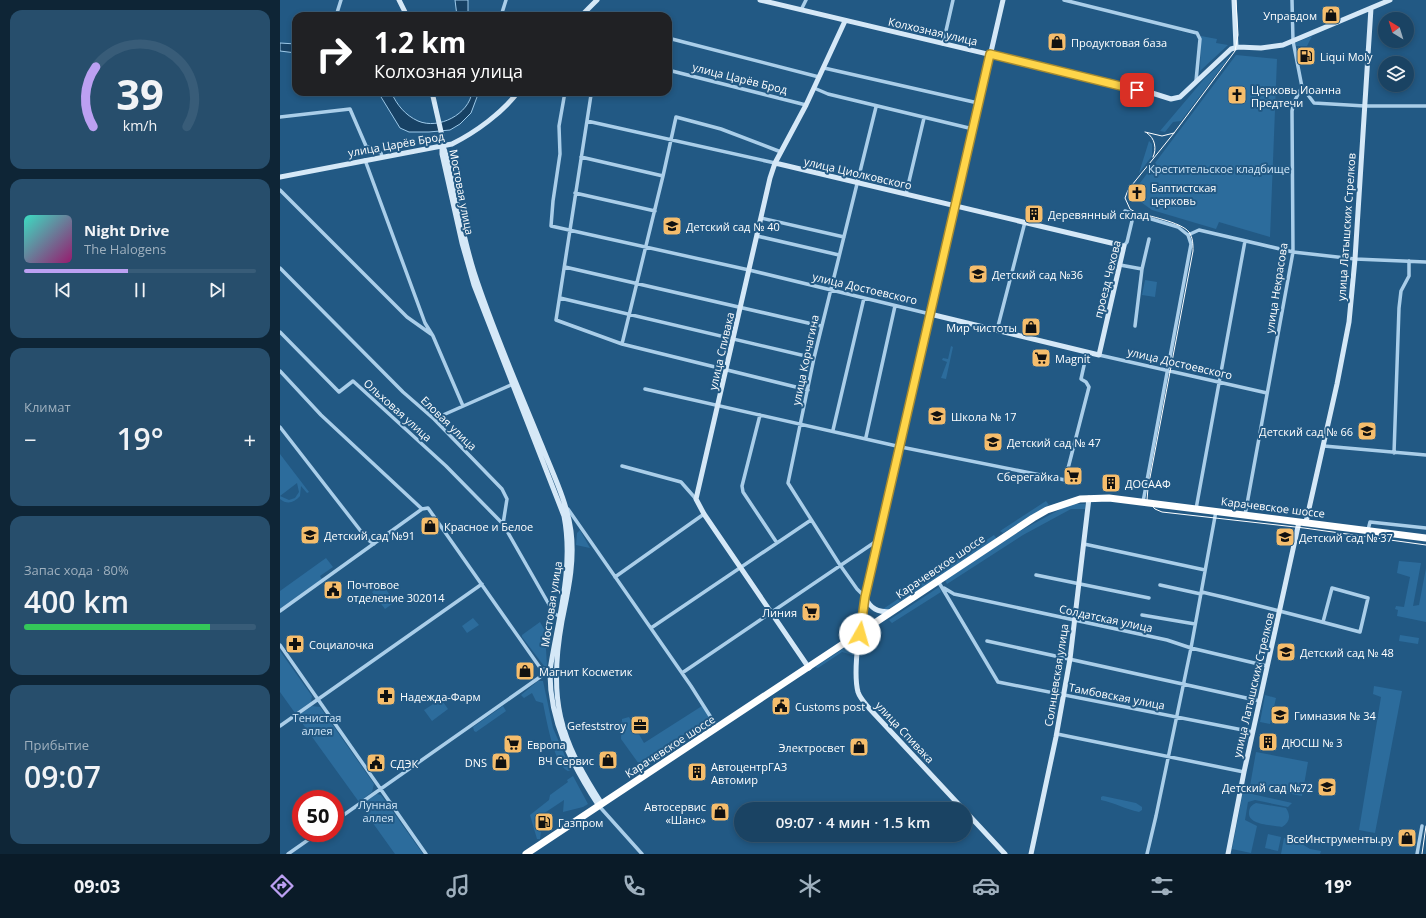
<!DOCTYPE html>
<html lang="ru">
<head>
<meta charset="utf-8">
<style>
	body { margin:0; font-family:"Open Sans",sans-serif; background:#274e6c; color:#f1f3f6; height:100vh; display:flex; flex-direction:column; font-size:15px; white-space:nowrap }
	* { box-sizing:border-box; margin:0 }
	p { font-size:13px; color:#9fb0be }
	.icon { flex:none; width:22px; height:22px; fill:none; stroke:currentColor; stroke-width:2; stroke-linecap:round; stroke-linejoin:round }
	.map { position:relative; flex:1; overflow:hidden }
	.details { display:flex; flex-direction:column; gap:10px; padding:10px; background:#0e2536; width:280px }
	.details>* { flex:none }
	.hud { position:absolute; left:12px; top:12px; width:380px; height:84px; border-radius:12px; box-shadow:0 2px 6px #0003,0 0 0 1px #385c78; background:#202124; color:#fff; overflow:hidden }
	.needle { width:26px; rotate:322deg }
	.buttons { position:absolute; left:1098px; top:12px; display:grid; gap:8px }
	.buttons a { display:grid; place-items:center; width:36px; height:36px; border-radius:50%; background:#1a4363; box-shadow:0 2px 6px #0003,0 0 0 1px #385c78; font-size:20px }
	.speed { position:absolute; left:12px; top:790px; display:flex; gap:8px; font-size:20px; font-weight:700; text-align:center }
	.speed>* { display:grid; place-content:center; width:52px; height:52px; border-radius:50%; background:#1a4363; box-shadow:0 2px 6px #0003,0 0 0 1px #385c78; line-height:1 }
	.speed .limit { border:6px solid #d22; background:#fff; color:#111 }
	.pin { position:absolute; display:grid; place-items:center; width:34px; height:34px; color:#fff; margin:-17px; border-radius:8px; box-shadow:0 2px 6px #0006 }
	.me { position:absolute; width:44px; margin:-22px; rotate:7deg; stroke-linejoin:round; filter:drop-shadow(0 0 3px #0008) }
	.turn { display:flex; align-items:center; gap:14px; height:84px; padding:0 16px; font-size:18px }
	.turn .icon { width:52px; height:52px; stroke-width:2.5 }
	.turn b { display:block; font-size:28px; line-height:34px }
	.big { font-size:30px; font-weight:600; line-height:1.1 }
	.details .card { flex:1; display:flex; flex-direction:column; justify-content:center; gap:6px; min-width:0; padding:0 14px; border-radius:12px; background:#274e6c }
	.details .dial { align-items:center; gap:0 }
	.dial svg { height:104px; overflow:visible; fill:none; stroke:#385c78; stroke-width:7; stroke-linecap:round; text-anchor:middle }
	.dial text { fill:#f1f3f6; stroke:none }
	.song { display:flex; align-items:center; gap:12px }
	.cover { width:48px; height:48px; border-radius:6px; background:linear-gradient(135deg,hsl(170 70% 55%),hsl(320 70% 35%)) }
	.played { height:4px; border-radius:2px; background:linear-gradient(90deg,#bca0f2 45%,#385c78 45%) }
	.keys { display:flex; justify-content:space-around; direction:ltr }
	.heat { display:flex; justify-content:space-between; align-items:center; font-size:22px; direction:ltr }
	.charge { height:6px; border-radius:3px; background:linear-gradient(90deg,#34c759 80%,#385c78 0) }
	.trip { position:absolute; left:454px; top:802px; width:238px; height:40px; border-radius:20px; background:#1a4363; box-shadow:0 2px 6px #0003,0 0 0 1px #385c78; font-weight:600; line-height:40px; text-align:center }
	.tab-bar { display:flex; height:64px; justify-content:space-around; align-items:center; background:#0a1b28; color:#9fb0be }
	.tab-bar .icon { width:28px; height:28px }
	.tab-bar .on { color:#bca0f2 }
	.tab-bar b { font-size:18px; color:#f1f3f6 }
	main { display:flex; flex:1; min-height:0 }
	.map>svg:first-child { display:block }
	.green { fill:#2c6c9c; fill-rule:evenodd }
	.water { fill:#174164; stroke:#9ecaea }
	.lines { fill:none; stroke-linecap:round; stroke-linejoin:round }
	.street { stroke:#aacee9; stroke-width:3.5 }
	.secondary { stroke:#d5e8f7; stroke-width:5 }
	.highway { stroke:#fff; stroke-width:7 }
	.tram { stroke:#fff; stroke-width:1 }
	.route-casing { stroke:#a68a30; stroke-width:10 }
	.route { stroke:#ffd54a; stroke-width:7 }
	.labels { text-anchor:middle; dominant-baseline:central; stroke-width:4; stroke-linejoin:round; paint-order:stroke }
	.poi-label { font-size:11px; fill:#fff; stroke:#225984; text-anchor:start }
	.street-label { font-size:11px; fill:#fff; stroke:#225984 }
	.park-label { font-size:11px; fill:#cee5f7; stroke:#225984 }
</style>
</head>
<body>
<main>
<section class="details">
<div class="card dial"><svg viewBox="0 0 100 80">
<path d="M14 69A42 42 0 1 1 86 69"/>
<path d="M14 69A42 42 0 0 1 16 23" stroke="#bca0f2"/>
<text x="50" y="56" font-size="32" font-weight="700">39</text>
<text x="50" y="72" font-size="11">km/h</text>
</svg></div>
<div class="card">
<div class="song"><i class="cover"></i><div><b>Night Drive</b><p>The Halogens</p></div></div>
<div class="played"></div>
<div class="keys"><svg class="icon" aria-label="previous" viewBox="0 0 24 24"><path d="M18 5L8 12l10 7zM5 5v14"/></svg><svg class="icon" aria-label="pause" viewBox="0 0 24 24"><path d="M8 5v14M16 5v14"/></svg><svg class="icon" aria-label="next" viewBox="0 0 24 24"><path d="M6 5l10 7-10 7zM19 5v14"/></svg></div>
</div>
<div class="card"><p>Климат</p>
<div class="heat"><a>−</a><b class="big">19°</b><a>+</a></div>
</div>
<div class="card"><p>Запас хода · 80%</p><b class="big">400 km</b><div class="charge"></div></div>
<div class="card"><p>Прибытие</p><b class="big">09:07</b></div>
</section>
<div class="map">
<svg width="1146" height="854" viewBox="0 0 1146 854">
	<rect width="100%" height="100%" fill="#225984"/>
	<!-- green -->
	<path class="green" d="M921 36 937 39 936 43 948 45 920 71Z
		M1032 36 1027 46H1016L1015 43Z
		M956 55 997 59 990 237 939 222 936 229 872 210 851 195Z
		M950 56 901 121 893 122 885 132 880 131 925 78Z
		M869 141 872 144V156L859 173Z
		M865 280 877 282 875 297 862 295Z
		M671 346 673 347 666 379 661 378 667 362 662 360 663 358 668 359Z
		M0 454 29 492 27 493 21 486 20 496C14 503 7 505 0 499ZM17 483 19 492 15 498 9 500 0 496Z
		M766 501 769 505 723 533 720 531Z
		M790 504H805V509H791L743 535 667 584 665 580 740 531Z
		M300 530 310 548 296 545 297 533Z
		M714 535 717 539 607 610 600 611Z
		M46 558 53 567 40 576 42 579 0 609V591Z
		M1119 561 1141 563 1133 606 1139 605 1146 568V622L1117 616 1118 610 1115 609 1116 606 1124 607 1130 577 1117 573Z
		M102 584 115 602 105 609 92 592Z
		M659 587 661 592 612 623 609 620Z
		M193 618 199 625 187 633 182 626Z
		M260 622 264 629H273L270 643 266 649 267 666H264L242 637V635Z
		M1120 635 1139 638 1138 644 1119 641Z
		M569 645 573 647V655L562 652 538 668 535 667Z
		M0 651 32 696 31 702 15 713 0 692Z
		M258 681H263L273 728 291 770 288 771C274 766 266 717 263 703L256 701 252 693 244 698 241 695Z
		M1094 686 1122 691 1095 833 1079 830 1101 697 1093 694Z
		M985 695 996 698 990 724 980 722Z
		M161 699 168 709 152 721 144 710Z
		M32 706 40 707 94 784 92 792 79 802 17 716Z
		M223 706 226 711 196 732 194 731 193 727Z
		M422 706 430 718 359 764 341 739 342 719 349 717 364 743Z
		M976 752 1028 762 1022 796 970 786Z
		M293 776 308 804 303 807 283 812 284 800 254 820 259 831 261 832 260 839H257L250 815 269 800 270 795 288 782 287 780Z
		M963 792 1012 803 1008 807 975 800 968 802 965 820 977 826 971 853 952 849Z
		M97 794 101 795 143 854H115L80 805Z
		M823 796 856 803 862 807V810L859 812C845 809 835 803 821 800V797Z
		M976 803 1006 808C1011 816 1010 822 1002 827 993 825 968 825 969 813 969 807 972 805 976 803Z
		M988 834 1001 837 998 851 985 848Z
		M1004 838 1017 841 1030 849 1041 851 1040 854H1001Z"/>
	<!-- water -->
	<path class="water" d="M175 0H188V16H177Z
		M0 43 16 44V53L0 51Z
		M98 92H111C117 105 125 115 138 121 159 130 189 114 192 92H197V97L191 113 180 124 170 130 149 132H129L120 128Z"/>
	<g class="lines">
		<!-- street -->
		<path class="street" d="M784 0 917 33 920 39 916 81
			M521 10 526 0
			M56 16 61 0
			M221 16 226 0
			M388 38 539 77
			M663 44 673 0
			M544 68 698 103
			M388 70 526 105
			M1022 87 1034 103 1085 106H1146
			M534 88 548 94 693 129
			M285 92 279 126 280 154 273 201 271 226 469 270 650 314
			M311 95 276 320 342 344 528 390
			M0 117 70 109 86 146 101 153 102 157
			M307 121 495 163
			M301 157 383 176
			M85 160 145 323 153 336 183 406
			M0 190 127 317 151 334
			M295 193 375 211
			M626 194 644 118
			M845 211 898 227 908 235 911 244 863 502
			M481 218 564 237
			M908 235 919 230 1013 252 1075 259 1146 262
			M477 236 559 255
			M844 246 847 242 852 221 845 211
			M840 265 862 269 855 326
			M285 267 541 326
			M0 268 123 392 154 419 222 489 227 499 223 524 271 608 275 614 279 616
			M862 269 869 239
			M280 298 534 358
			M717 330 745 222
			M0 332 59 392 73 381 166 466 223 524
			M342 344 383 176 396 117 441 129 501 152
			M819 355 987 393
			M0 371 41 415 142 509
			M365 389 621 447 785 480 809 387 806 382 801 379 807 352
			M480 415 462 486 463 492 497 543
			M154 419 233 384
			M0 427 87 539 94 544
			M553 430 584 298
			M586 437 615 306
			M1044 446 1146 455
			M1114 453 1119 308 1121 291 1129 276V261
			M342 466 401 482 416 499
			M288 509 411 686 437 727
			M916 509 965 241
			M965 515 1013 252 1012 111 1014 102 1022 87 1013 41 1012 0
			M1088 530 1090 522 1146 528
			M804 544 925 570
			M756 575 869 598
			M335 577 424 514
			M658 581 718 682 973 732
			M880 585 921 594
			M664 588 674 594 887 640 911 648 987 666
			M922 592C974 604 1027 618 1080 632L1088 598 1052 588 1043 622
			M585 597 577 589 560 565 508 483 534 358 596 107
			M0 611 142 509 148 508 261 669 275 670
			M862 615 915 624
			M371 628 531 520
			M707 641 980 701
			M0 645 146 854
			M402 673 598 540
			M0 726 202 584
			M777 734 964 772
			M319 806 362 854
			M55 821 270 670
			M8 854 38 833
			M867 854 876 816 911 648 936 511
			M1137 854 1142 826"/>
		<!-- secondary -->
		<path class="secondary" d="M119 0 127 16
			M480 0 872 93 891 99 900 97 951 49 958 47 981 48 1003 45 1110 0
			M954 0 956 47
			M301 16 317 0
			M152 92 162 136V154L182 243 194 285 284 516C294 568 278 619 270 670 269 721 292 765 319 806
			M163 147C169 158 170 172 173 184 179 214 185 243 194 272 213 331 239 389 262 446 273 474 287 502 291 531 295 562 288 591 282 621 268 699 279 738 322 804
			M495 163 844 246 819 355 650 314
			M0 177 172 144C196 132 222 113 238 92
			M1026 522 1057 384 1069 322 1075 259 1091 8
			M585 597C591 609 597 612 611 612
			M529 668 424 514 416 499 490 178 495 163 526 105 565 21
			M683 809 588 707C584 702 580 698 578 692 572 670 581 619 585 597L723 0
			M685 811 725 854
			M751 854 776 737 790 659 809 498
			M948 854 964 772 1019 522"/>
		<!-- highway -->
		<path class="highway" d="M246 854 753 518 767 510 800 499 829 498 1146 538"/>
		<!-- tram -->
		<path class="tram" d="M956 0 958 35 955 51 894 133 848 190 845 198 850 209 855 212C868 216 901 222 909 232 913 238 913 244 913 251L868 488 867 500 875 509 882 512 1024 528 1146 545
			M865 132 882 136 894 133
			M867 133C875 138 877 149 873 157
			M1142 854 1146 826"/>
	</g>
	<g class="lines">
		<!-- route casing -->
		<g class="route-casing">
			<path id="route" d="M580 634 585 597 710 54 857 90"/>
		</g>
		<!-- route -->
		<use href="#route" class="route"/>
	</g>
	<!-- icons -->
	<defs>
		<g id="shop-square" transform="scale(1)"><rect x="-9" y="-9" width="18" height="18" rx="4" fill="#f5bd6c" stroke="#225984"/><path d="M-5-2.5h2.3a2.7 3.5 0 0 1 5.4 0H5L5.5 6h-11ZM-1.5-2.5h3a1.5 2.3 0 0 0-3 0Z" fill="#111"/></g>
		<g id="fuel-square" transform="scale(1)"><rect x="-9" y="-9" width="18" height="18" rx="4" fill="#f5bd6c" stroke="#225984"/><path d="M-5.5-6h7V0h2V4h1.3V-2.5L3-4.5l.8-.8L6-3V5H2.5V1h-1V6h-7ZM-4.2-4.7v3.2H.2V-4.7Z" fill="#111"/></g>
		<g id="church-square" transform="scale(1)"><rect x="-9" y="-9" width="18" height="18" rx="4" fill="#f5bd6c" stroke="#225984"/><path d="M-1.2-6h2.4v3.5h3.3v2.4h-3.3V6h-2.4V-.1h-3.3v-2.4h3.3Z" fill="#111"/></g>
		<g id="building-square" transform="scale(1)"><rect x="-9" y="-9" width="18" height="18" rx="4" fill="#f5bd6c" stroke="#225984"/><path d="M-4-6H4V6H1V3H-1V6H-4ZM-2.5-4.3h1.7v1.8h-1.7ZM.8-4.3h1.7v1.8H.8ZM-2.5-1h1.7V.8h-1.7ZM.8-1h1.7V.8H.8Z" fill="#111"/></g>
		<g id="school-square" transform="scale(1)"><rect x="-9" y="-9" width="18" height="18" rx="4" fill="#f5bd6c" stroke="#225984"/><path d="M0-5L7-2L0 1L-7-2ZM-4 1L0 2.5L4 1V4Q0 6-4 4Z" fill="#111"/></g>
		<g id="supermarket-square" transform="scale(1)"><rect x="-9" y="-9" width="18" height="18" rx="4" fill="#f5bd6c" stroke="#225984"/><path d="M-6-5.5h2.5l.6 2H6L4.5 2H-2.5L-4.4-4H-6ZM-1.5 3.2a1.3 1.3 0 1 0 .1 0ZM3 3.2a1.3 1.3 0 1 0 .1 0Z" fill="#111"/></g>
		<g id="civic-square" transform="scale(1)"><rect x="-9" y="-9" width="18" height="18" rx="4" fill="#f5bd6c" stroke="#225984"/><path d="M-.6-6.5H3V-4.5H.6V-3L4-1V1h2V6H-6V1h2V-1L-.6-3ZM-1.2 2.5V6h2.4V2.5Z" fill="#111"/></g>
		<g id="pharmacy-square" transform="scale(1)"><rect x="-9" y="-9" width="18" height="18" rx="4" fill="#f5bd6c" stroke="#225984"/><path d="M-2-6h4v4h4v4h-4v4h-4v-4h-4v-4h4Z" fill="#111"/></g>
		<g id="office-square" transform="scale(1)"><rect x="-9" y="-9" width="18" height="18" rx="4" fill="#f5bd6c" stroke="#225984"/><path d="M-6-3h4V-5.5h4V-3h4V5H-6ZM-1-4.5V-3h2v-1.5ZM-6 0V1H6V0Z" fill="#111"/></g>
	</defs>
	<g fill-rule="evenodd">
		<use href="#shop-square" x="1051" y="15"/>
		<use href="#shop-square" x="777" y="42"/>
		<use href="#fuel-square" x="1026" y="56"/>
		<use href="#church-square" x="957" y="95"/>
		<use href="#church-square" x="857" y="193"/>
		<use href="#building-square" x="754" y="214"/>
		<use href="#school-square" x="392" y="226"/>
		<use href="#school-square" x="698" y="274"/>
		<use href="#shop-square" x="751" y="327"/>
		<use href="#supermarket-square" x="761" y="358"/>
		<use href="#school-square" x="657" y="416"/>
		<use href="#school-square" x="1087" y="431"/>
		<use href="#school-square" x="713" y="442"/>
		<use href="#supermarket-square" x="793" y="476"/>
		<use href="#building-square" x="831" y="483"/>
		<use href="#shop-square" x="150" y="526"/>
		<use href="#school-square" x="30" y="535"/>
		<use href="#school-square" x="1005" y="537"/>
		<use href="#civic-square" x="53" y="590"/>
		<use href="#supermarket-square" x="531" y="612"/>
		<use href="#pharmacy-square" x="15" y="644"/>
		<use href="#school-square" x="1006" y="652"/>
		<use href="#shop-square" x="245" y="671"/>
		<use href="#pharmacy-square" x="106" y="696"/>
		<use href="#civic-square" x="501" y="706"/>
		<use href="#school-square" x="1000" y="715"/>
		<use href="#office-square" x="360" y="725"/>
		<use href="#building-square" x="988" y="742"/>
		<use href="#supermarket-square" x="233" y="744"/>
		<use href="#shop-square" x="579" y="747"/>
		<use href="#shop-square" x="328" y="760"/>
		<use href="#shop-square" x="221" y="762"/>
		<use href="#civic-square" x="96" y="763"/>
		<use href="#building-square" x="417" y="772"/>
		<use href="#school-square" x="1047" y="787"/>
		<use href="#shop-square" x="440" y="812"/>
		<use href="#fuel-square" x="264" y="822"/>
		<use href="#shop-square" x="1127" y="838"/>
	</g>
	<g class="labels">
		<!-- poi labels -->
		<g class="poi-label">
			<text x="1037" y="15" text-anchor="end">Управдом</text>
			<text x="791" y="42">Продуктовая база</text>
			<text x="1040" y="56">Liqui Moly</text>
			<text x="971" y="89">Церковь Иоанна<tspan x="971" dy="13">Предтечи</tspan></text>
			<text x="871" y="187">Баптистская<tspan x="871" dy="13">церковь</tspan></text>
			<text x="768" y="214">Деревянный склад</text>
			<text x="406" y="226">Детский сад № 40</text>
			<text x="712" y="274">Детский сад №36</text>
			<text x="737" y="327" text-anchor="end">Мир чистоты</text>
			<text x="775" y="358">Magnit</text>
			<text x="671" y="416">Школа № 17</text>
			<text x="1073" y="431" text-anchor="end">Детский сад № 66</text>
			<text x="727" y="442">Детский сад № 47</text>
			<text x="779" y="476" text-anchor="end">Сберегайка</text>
			<text x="845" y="483">ДОСААФ</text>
			<text x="164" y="526">Красное и Белое</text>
			<text x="44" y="535">Детский сад №91</text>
			<text x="1019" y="537">Детский сад № 37</text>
			<text x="67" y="584">Почтовое<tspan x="67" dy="13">отделение 302014</tspan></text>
			<text x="517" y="612" text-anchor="end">Линия</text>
			<text x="29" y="644">Социалочка</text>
			<text x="1020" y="652">Детский сад № 48</text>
			<text x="259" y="671">Магнит Косметик</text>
			<text x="120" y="696">Надежда-Фарм</text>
			<text x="515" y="706">Customs post</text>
			<text x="1014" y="715">Гимназия № 34</text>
			<text x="346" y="725" text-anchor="end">Gefeststroy</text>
			<text x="1002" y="742">ДЮСШ № 3</text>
			<text x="247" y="744">Европа</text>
			<text x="565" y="747" text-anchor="end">Электросвет</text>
			<text x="314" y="760" text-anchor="end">ВЧ Сервис</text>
			<text x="207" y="762" text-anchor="end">DNS</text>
			<text x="110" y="763">СДЭК</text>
			<text x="431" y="766">АвтоцентрГАЗ<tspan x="431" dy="13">Автомир</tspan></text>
			<text x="1033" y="787" text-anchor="end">Детский сад №72</text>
			<text x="426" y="806" text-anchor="end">Автосервис<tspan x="426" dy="13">«Шанс»</tspan></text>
			<text x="278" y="822">Газпром</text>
			<text x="1113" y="838" text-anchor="end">ВсеИнструменты.ру</text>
		</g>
		<!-- street labels -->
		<g class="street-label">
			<text transform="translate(653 31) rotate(13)">Колхозная улица</text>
			<text transform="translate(460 78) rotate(14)">улица Царёв Брод</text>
			<text transform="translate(116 144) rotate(-10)">улица Царёв Брод</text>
			<text transform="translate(578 173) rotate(13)">улица Циолковского</text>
			<text transform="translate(182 192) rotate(79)">Мостовая улица</text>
			<text transform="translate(1066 227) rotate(-86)">улица Латышских Стрелков</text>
			<text transform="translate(827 279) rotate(-76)">проезд Чехова</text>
			<text transform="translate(585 288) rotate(13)">улица Достоевского</text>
			<text transform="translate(996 288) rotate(-81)">улица Некрасова</text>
			<text transform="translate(441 351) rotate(-77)">улица Спивака</text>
			<text transform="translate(525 360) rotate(-78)">улица Корчагина</text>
			<text transform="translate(900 363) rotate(13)">улица Достоевского</text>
			<text transform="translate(118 410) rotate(42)">Ольховая улица</text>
			<text transform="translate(169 423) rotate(44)">Еловая улица</text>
			<text transform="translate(993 507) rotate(7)">Карачевское шоссе</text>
			<text transform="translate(660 566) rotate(-34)">Карачевское шоссе</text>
			<text transform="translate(271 604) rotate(-81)">Мостовая улица</text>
			<text transform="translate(826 618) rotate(12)">Солдатская улица</text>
			<text transform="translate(776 675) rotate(-81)">Солнцевская улица</text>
			<text transform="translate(973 685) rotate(-77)">улица Латышских Стрелков</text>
			<text transform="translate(837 696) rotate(11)">Тамбовская улица</text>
			<text transform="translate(625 732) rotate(47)">улица Спивака</text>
			<text transform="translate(390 746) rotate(-33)">Карачевское шоссе</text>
		</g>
		<!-- park labels -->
		<g class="park-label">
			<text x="939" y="168">Крестительское кладбище</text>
			<text x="37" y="717">Тенистая<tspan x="37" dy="13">аллея</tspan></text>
			<text x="98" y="804">Лунная<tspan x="98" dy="13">аллея</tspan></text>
		</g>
	</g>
</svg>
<div class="buttons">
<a><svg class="needle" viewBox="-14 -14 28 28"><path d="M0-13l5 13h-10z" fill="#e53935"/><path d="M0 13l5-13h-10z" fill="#9fb0be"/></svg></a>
<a><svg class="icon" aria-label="layers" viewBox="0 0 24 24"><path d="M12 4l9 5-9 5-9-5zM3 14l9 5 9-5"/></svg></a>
</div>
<div class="speed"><div class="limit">50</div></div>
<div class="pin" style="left:857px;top:90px;background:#d93025"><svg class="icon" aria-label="arrive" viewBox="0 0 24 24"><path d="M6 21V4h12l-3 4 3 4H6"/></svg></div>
<svg class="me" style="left:580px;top:634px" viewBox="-20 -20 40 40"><circle r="19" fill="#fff"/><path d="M0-13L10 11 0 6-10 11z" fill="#ffd54a"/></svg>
<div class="trip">09:07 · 4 мин · 1.5 km</div>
<div class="hud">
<div class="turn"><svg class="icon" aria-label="right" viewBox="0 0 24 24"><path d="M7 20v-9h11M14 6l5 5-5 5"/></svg><div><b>1.2 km</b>Колхозная улица</div></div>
</div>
</div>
</main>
<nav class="tab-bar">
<b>09:03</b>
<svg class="icon on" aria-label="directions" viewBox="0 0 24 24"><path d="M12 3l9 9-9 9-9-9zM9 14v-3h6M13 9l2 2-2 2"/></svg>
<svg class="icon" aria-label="music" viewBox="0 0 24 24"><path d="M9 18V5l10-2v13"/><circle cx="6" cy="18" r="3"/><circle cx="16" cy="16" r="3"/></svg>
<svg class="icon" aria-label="phone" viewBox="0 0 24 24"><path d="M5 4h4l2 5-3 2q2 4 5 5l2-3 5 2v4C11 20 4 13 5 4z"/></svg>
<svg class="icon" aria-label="climate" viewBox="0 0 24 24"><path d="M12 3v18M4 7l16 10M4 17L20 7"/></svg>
<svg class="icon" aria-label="car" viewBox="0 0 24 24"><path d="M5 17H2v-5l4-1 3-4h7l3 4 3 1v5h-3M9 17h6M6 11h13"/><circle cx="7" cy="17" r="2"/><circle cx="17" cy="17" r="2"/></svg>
<svg class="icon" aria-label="filters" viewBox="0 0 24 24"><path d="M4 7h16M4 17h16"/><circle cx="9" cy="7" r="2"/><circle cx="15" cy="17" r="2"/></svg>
<b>19°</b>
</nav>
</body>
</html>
